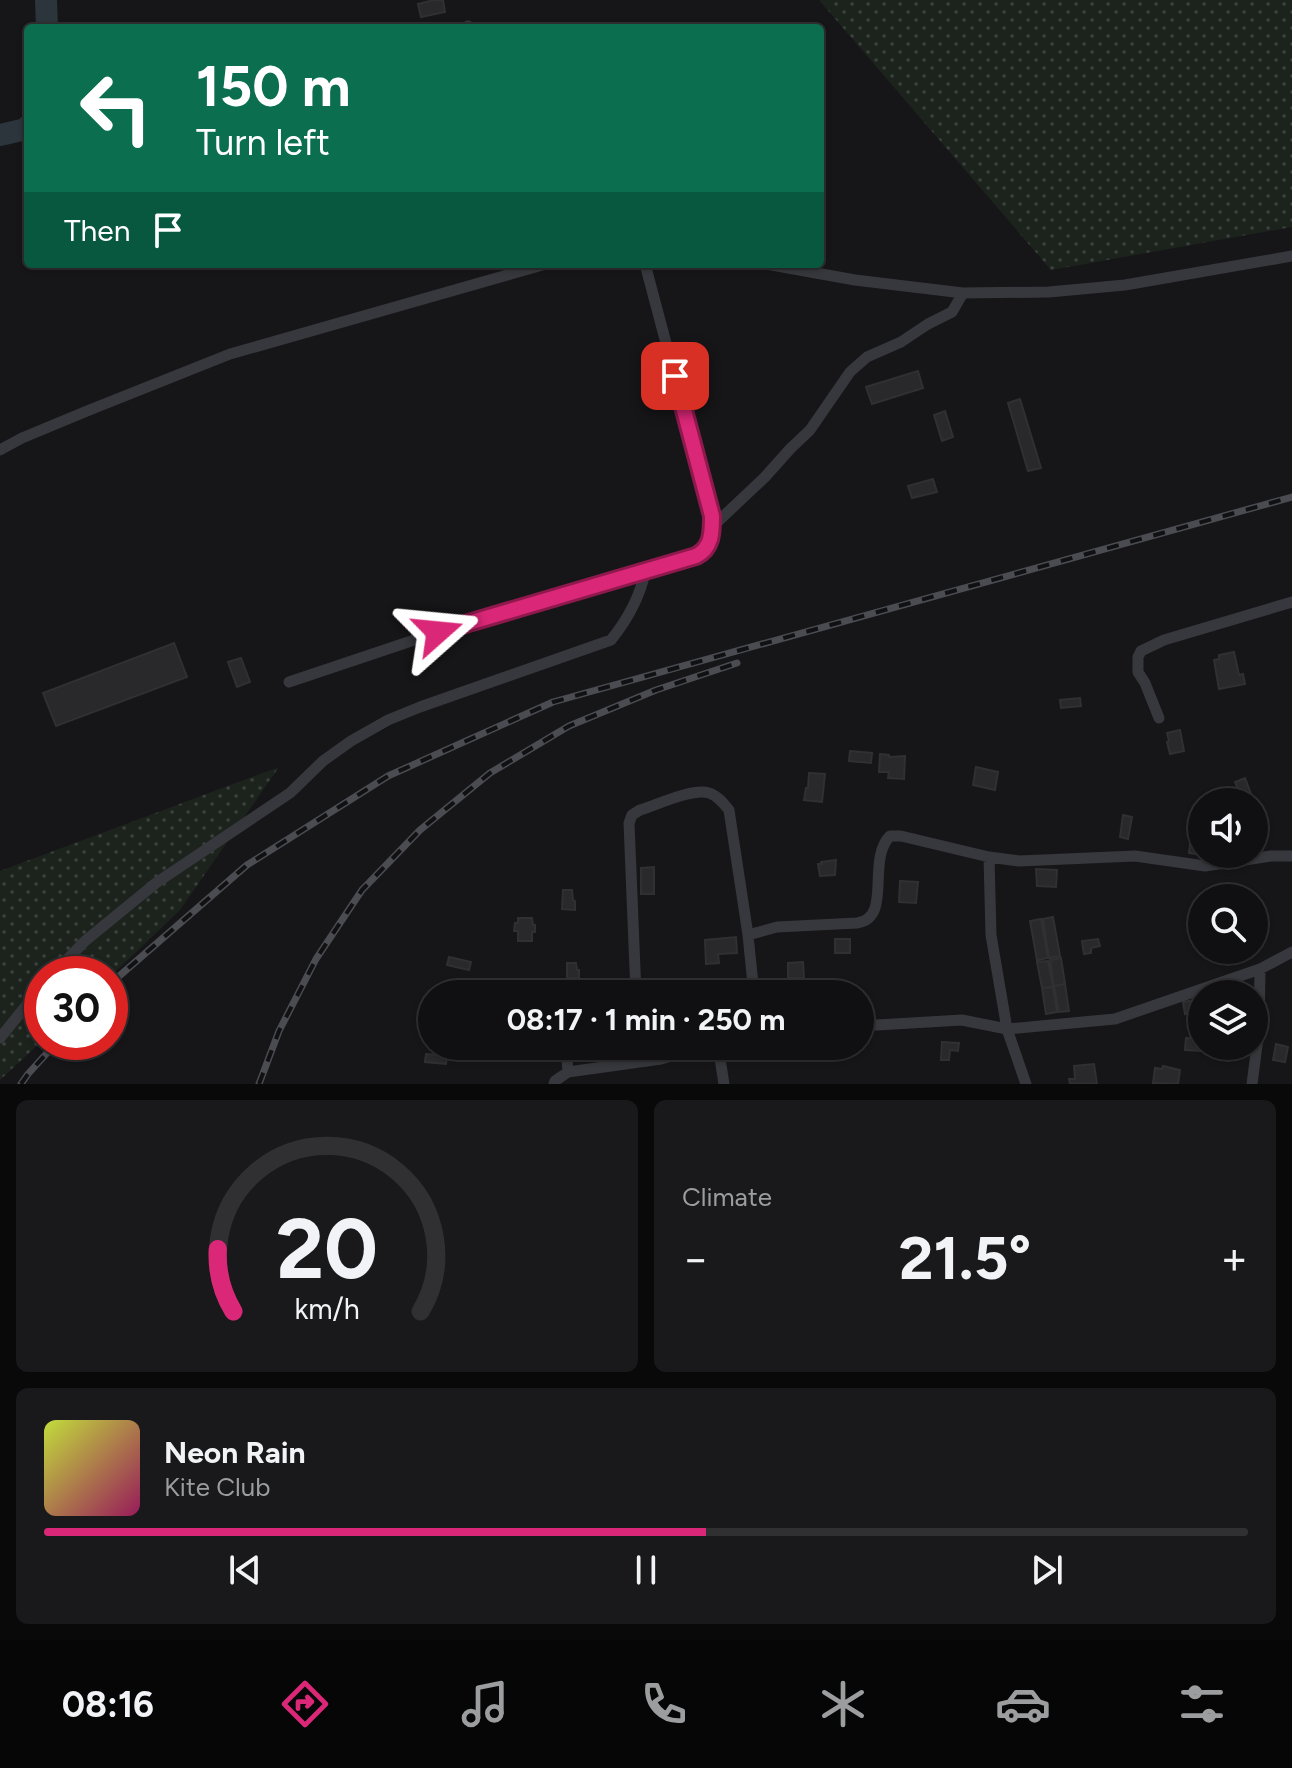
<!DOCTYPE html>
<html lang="en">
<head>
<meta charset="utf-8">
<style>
	body { margin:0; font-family:Figtree,sans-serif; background:#19191b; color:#f1f3f6; height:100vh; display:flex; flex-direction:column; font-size:30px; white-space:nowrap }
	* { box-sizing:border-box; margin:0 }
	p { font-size:26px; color:#9c9d9f }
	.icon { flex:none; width:44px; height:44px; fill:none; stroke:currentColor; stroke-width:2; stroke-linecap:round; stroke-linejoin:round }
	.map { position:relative; height:1084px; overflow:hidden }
	.sheet { display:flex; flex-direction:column; gap:16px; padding:16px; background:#09090a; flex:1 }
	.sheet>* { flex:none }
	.top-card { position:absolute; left:24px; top:24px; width:800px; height:244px; border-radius:8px; box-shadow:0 2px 6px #0004,0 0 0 2px #303032; background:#0b6e4f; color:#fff; overflow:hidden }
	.controls { position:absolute; left:1188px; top:788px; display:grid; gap:16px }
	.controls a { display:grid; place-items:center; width:80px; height:80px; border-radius:50%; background:#101012; box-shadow:0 2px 6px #0004,0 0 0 2px #303032; font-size:40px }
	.speed { position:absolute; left:24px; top:956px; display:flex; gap:16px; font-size:40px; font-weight:700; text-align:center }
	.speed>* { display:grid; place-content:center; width:104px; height:104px; border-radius:50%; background:#101012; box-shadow:0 2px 6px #0004,0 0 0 2px #303032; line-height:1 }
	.speed .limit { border:12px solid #d22; background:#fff; color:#111 }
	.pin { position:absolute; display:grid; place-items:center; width:68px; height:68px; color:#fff; margin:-34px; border-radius:16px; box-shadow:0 4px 12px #0006 }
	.me { position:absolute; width:88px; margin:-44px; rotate:72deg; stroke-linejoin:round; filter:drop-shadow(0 0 6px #0008) }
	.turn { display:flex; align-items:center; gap:28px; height:168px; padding:0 40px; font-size:36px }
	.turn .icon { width:104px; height:104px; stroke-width:2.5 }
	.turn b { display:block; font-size:56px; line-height:68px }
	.then { display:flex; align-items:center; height:76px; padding:0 40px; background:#0003; gap:16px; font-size:30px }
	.big { font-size:60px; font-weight:700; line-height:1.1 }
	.sheet .card { flex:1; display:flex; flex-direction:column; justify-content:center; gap:12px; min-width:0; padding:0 28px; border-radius:12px; background:#19191b }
	.sheet .dial { align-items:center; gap:0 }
	.dial svg { height:208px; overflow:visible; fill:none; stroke:#303032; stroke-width:7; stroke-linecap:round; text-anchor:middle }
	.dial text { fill:#f1f3f6; stroke:none }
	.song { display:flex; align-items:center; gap:24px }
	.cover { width:96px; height:96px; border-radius:12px; background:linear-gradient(135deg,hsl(70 70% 55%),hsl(330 70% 35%)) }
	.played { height:8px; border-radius:4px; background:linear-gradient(90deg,#db2777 55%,#303032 55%) }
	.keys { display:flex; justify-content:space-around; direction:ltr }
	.heat { display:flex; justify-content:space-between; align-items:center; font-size:44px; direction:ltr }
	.sheet .tiles { flex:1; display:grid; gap:16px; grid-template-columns:1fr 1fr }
	.card:last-child { grid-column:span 2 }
	.trip { position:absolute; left:418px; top:980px; width:456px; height:80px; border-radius:40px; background:#101012; box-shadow:0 2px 6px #0004,0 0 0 2px #303032; font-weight:700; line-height:80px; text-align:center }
	.tabs { display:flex; height:128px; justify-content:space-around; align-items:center; background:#060607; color:#9c9d9f }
	.tabs .icon { width:56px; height:56px }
	.tabs .on { color:#db2777 }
	.tabs b { font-size:36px; color:#f1f3f6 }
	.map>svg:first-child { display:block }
	.grass { fill:url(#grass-dots) }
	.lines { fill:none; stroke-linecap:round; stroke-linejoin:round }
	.river { stroke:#2c353c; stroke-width:22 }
	.building { fill:#29292c; stroke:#303034; stroke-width:2 }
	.minor { stroke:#37383d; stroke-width:11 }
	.rail-casing { stroke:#4a4c52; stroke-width:7 }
	.rail { stroke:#111113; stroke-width:4; stroke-dasharray:12; stroke-linecap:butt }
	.route-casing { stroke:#8e194d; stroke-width:20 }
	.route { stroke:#db2777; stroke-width:14 }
</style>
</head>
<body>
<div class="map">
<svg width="1292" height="1084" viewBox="0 0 1292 1084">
	<defs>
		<pattern id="grass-dots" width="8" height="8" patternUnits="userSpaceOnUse" patternTransform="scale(2)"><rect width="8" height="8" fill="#1c231d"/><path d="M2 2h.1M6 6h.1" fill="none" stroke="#3a403c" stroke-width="1.8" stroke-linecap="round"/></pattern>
	</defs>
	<rect width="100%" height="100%" fill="#161618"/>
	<!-- grass -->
	<path class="grass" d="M819 0H1292V227L1051 270Z
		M279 767 180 910 110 977V974H42V1041L0 1080V871Z"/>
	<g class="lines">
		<!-- river -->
		<path class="river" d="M46 0 47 28
			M0 135 26 129 28 126"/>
	</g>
	<!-- building -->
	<path class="building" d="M434 0H443L445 12 421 17 418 4Z
		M918 371 923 388 872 404 866 387Z
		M1020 399 1041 468 1028 471 1008 403Z
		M945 411 953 437 942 441 934 415Z
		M933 479 937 492 912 498 908 486Z
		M174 643 187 677 56 726 43 693Z
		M1234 652 1239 675 1243 674 1245 684 1219 689 1214 660 1219 659V655Z
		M241 658 250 682 237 687 228 662Z
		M1080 698 1081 706 1061 708 1060 700Z
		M1180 730 1184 751 1170 754 1167 742 1169 741 1167 733Z
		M850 751 872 753 871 763 849 761Z
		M880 754 889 755V757L905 756 904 779 888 778 889 772H879Z
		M976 767 998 772 995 790 973 785Z
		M809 773 825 774 822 802 804 800 806 788H808Z
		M1245 778 1251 794 1242 798 1235 782Z
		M1123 815 1132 817 1128 839 1120 837Z
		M1200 834 1202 835V854H1208V856L1189 853 1191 837 1199 838Z
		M836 860 835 875 820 876 818 864H822L821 862Z
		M654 867V894H641V868Z
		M1036 869 1057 870 1056 887 1037 886Z
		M900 881 918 882 916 903 899 902Z
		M563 890H572L573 900 575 901V910L562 909Z
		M1053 917 1060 956 1049 958 1043 919Z
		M518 918H532L533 925H535V932H532V941H518V931H514L515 923H518Z
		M1041 919 1048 958 1037 960 1030 921Z
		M736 937 737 953 718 954 719 963 706 964 705 940Z
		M835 939H850V953H835Z
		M1098 939 1100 946 1091 948V953L1084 954 1082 941Z
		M449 957 471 962 469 970 447 965Z
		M1061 958 1065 984 1054 986 1050 960Z
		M1048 961 1053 987 1042 988 1037 962Z
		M803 962 804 978H788V963Z
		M567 963H576L577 970H579V978H567Z
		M1065 984 1069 1011 1059 1012 1054 986Z
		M1053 987 1057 1012 1046 1014 1042 988Z
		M1201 999 1202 1011 1185 1014 1183 1002Z
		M1186 1038 1202 1039V1051L1185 1050Z
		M942 1042 959 1043 958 1051 950 1050 949 1060H941Z
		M1276 1044 1288 1047 1285 1062 1273 1060Z
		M426 1054 447 1056 446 1064 425 1062Z
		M1094 1064 1097 1084H1070L1069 1079H1075L1074 1066Z
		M1163 1066 1180 1070 1178 1084 1153 1083 1155 1068 1162 1069Z"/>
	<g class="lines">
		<!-- minor -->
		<path class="minor" d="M468 26 469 28
			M766 264 855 280 963 293 1049 292 1125 285 1292 256
			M0 450 22 438 87 411 230 354 546 264
			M712 527 765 477 790 449 810 430 850 372 867 357 901 342 928 324 952 312 963 293
			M289 682 468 622 645 573 696 556C712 548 712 533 712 516L645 264
			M1159 718 1145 683 1138 672V657L1141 651 1164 640 1292 602
			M989 857 991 935 1007 1029 1026 1084
			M53 974 85 941 156 883 290 793 323 761 351 741 388 720 420 707 611 640C628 619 639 599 645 573
			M636 994 629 823 632 815 640 810C657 805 692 788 709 793 717 795 724 804 729 810L748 935
			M754 994 748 935 777 927 857 923C893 918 866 860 890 836H901L989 857 1019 861 1135 856 1205 866 1271 856H1292
			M860 1026 962 1020 1007 1029 1115 1019 1260 969 1292 952
			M0 1038 42 986
			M566 1046 568 1072
			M640 1046 641 1062
			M718 1046 724 1084
			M554 1084 555 1081 568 1072 661 1059 709 1046
			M1252 1084 1259 1030 1260 969"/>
		<!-- rail casing -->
		<g class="rail-casing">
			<path id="rail" d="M110 984 247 865 388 776 553 702 1292 497
				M21 1084 28 1074 57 1042
				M259 1084 279 1031 316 959 362 890 420 830 490 773 569 726 656 690 737 663"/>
		</g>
		<!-- rail -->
		<use href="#rail" class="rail"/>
	</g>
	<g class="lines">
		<!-- route casing -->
		<g class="route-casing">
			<path id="route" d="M438 632 696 556C712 548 712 533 712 516L675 376"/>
		</g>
		<!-- route -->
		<use href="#route" class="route"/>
	</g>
</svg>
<div class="controls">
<a><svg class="icon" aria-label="sound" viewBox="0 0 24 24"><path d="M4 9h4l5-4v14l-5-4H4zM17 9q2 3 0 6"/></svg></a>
<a><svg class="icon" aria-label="search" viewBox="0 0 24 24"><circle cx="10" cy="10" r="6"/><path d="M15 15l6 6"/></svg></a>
<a><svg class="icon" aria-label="layers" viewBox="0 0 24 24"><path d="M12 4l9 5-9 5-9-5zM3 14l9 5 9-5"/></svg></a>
</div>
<div class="speed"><div class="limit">30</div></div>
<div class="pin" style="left:675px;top:376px;background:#d93025"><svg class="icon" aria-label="arrive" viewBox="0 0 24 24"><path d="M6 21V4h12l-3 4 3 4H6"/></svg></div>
<svg class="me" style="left:438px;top:632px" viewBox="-20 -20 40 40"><path d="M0-17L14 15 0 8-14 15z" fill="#db2777" stroke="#fff" stroke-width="4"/></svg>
<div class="trip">08:17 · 1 min · 250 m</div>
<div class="top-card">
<div class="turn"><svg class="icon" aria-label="left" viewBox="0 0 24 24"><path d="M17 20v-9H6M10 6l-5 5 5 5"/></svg><div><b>150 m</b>Turn left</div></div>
<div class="then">Then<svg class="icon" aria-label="arrive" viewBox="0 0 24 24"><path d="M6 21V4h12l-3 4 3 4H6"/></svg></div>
</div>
</div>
<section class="sheet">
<div class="tiles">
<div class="card dial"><svg viewBox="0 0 100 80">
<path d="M14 69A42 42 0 1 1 86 69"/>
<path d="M14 69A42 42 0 0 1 8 45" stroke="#db2777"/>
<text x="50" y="56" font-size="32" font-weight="700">20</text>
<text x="50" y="72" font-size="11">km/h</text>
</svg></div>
<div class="card"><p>Climate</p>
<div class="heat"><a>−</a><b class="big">21.5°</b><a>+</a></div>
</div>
<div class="card">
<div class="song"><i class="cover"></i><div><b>Neon Rain</b><p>Kite Club</p></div></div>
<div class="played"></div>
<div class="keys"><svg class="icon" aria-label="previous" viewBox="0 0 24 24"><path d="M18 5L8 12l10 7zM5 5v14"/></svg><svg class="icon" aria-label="pause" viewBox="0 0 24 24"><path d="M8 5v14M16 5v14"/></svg><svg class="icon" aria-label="next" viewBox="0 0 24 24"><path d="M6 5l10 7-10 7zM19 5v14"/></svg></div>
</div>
</div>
</section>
<nav class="tabs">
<b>08:16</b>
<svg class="icon on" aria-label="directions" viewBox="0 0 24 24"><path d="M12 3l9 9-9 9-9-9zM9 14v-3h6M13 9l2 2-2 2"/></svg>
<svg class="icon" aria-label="music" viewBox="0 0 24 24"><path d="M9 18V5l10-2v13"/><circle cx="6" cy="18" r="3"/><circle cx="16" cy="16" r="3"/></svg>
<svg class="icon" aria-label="phone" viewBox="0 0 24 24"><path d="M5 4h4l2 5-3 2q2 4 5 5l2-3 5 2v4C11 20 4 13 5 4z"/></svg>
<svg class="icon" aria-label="climate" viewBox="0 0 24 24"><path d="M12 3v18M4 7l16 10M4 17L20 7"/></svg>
<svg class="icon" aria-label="car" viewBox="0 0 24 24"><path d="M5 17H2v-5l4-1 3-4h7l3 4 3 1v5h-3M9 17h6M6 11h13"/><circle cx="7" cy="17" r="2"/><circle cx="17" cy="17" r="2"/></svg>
<svg class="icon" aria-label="filters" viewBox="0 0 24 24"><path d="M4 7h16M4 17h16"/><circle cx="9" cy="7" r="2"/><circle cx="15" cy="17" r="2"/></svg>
</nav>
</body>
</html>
